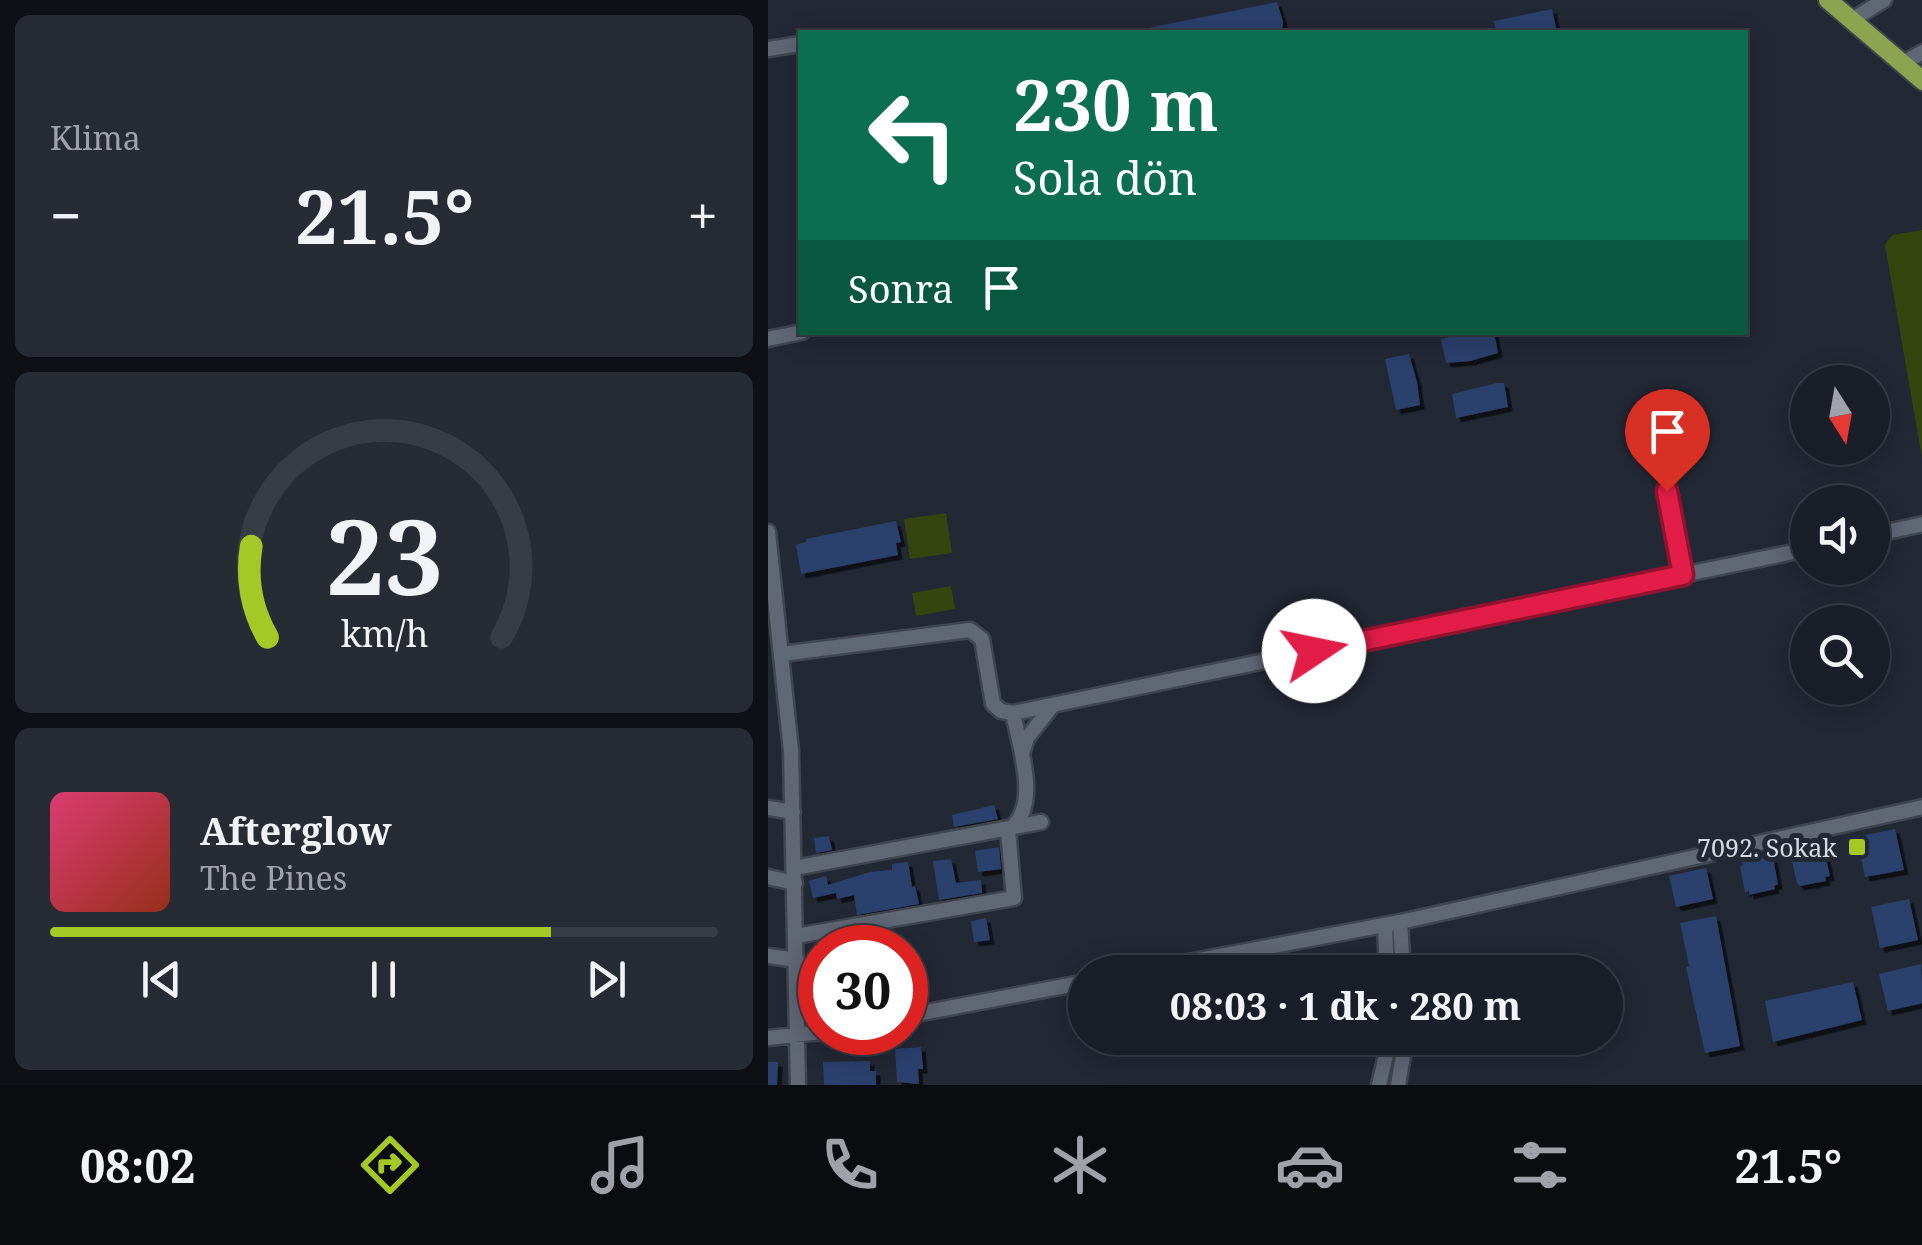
<!DOCTYPE html>
<html lang="tr">
<head>
<meta charset="utf-8">
<style>
	body { margin:0; font-family:"Noto Serif",serif; background:#272b34; color:#f1f3f6; height:100vh; display:flex; flex-direction:column; font-size:38px; white-space:nowrap }
	* { box-sizing:border-box; margin:0 }
	p { font-size:32px; color:#9fa2a8 }
	.icon { flex:none; width:55px; height:55px; fill:none; stroke:currentColor; stroke-width:2; stroke-linecap:round; stroke-linejoin:round }
	.map { position:relative; flex:1; overflow:hidden }
	.details { display:flex; flex-direction:column; gap:15px; padding:15px; background:#0e1016; width:768px }
	.details>* { flex:none }
	.top-card { position:absolute; left:30px; top:30px; width:950px; height:305px; border-radius:0px; box-shadow:0 5px 25px #0003,0 0 0 2px #383c45; background:#0b6e4f; color:#fff; overflow:hidden }
	.needle { width:65px; rotate:169deg }
	.tools { position:absolute; left:1022px; top:365px; display:grid; gap:20px }
	.tools a { display:grid; place-items:center; width:100px; height:100px; border-radius:50%; background:#1a1e28; box-shadow:0 5px 25px #0003,0 0 0 2px #383c45; font-size:50px }
	.speed { position:absolute; left:30px; top:925px; display:flex; gap:20px; font-size:50px; font-weight:700; text-align:center }
	.speed>* { display:grid; place-content:center; width:130px; height:130px; border-radius:50%; background:#1a1e28; box-shadow:0 5px 25px #0003,0 0 0 2px #383c45; line-height:1 }
	.speed .limit { border:15px solid #d22; background:#fff; color:#111 }
	.pin { position:absolute; display:grid; place-items:center; width:85px; height:85px; color:#fff; margin:-102px -42px; border-radius:50% 50% 50% 0; rotate:-45deg; box-shadow:0 0 10px #0007 }
	.pin .icon { rotate:45deg }
	.me { position:absolute; width:110px; margin:-55px; rotate:79deg; stroke-linejoin:round; filter:drop-shadow(0 0 8px #0008) }
	.turn { display:flex; align-items:center; gap:35px; height:210px; padding:0 50px; font-size:45px }
	.turn .icon { width:130px; height:130px; stroke-width:2.5 }
	.turn b { display:block; font-size:70px; line-height:85px }
	.then { display:flex; align-items:center; height:95px; padding:0 50px; background:#0003; gap:20px; font-size:38px }
	.big { font-size:75px; font-weight:700; line-height:1.1 }
	.details .tile { flex:1; display:flex; flex-direction:column; justify-content:center; gap:15px; min-width:0; padding:0 35px; border-radius:15px; background:#272b34 }
	.details .dial { align-items:center; gap:0 }
	.dial svg { height:260px; overflow:visible; fill:none; stroke:#383c45; stroke-width:7; stroke-linecap:round; text-anchor:middle }
	.dial text { fill:#f1f3f6; stroke:none }
	.song { display:flex; align-items:center; gap:30px }
	.cover { width:120px; height:120px; border-radius:15px; background:linear-gradient(135deg,hsl(340 70% 55%),hsl(10 70% 35%)) }
	.played { height:10px; border-radius:5px; background:linear-gradient(90deg,#a4c825 75%,#383c45 75%) }
	.keys { display:flex; justify-content:space-around; direction:ltr }
	.heat { display:flex; justify-content:space-between; align-items:center; font-size:55px; direction:ltr }
	.trip { position:absolute; left:300px; top:955px; width:555px; height:100px; border-radius:50px; background:#1a1e28; box-shadow:0 5px 25px #0003,0 0 0 2px #383c45; font-weight:700; line-height:100px; text-align:center }
	.tab-bar { display:flex; height:160px; justify-content:space-around; align-items:center; background:#0a0c10; color:#9fa2a8 }
	.tab-bar .icon { width:70px; height:70px }
	.tab-bar .active { color:#a4c825 }
	.tab-bar b { font-size:45px; color:#f1f3f6 }
	main { display:flex; flex:1; min-height:0 }
	.map>svg:first-child { display:block }
	.green { fill:#36440d }
	.building { fill:#2c406d; filter:url(#shadow) }
	.lines { fill:none; stroke-linecap:round; stroke-linejoin:round }
	.minor-casing { stroke:#41454f; stroke-width:19 }
	.major-casing { stroke:#41454f; stroke-width:22 }
	.minor { stroke:#606775; stroke-width:14 }
	.major { stroke:#8ca450; stroke-width:18 }
	.route-casing { stroke:#92132f; stroke-width:25 }
	.route { stroke:#e11d48; stroke-width:18 }
	.poi-dot { fill:#a4c825; stroke:#232835; stroke-width:4 }
	.labels { text-anchor:middle; dominant-baseline:central; stroke-width:10; stroke-linejoin:round; paint-order:stroke }
	.poi-label { font-size:25px; fill:#d6dae2; stroke:#232835; text-anchor:end }
</style>
</head>
<body>
<main>
<section class="details">
<div class="tile"><p>Klima</p>
<div class="heat"><a>−</a><b class="big">21.5°</b><a>+</a></div>
</div>
<div class="tile dial"><svg viewBox="0 0 100 80">
<path d="M14 69A42 42 0 1 1 86 69"/>
<path d="M14 69A42 42 0 0 1 9 41" stroke="#a4c825"/>
<text x="50" y="56" font-size="32" font-weight="700">23</text>
<text x="50" y="72" font-size="11">km/h</text>
</svg></div>
<div class="tile">
<div class="song"><i class="cover"></i><div><b>Afterglow</b><p>The Pines</p></div></div>
<div class="played"></div>
<div class="keys"><svg class="icon" aria-label="previous" viewBox="0 0 24 24"><path d="M18 5L8 12l10 7zM5 5v14"/></svg><svg class="icon" aria-label="pause" viewBox="0 0 24 24"><path d="M8 5v14M16 5v14"/></svg><svg class="icon" aria-label="next" viewBox="0 0 24 24"><path d="M6 5l10 7-10 7zM19 5v14"/></svg></div>
</div>
</section>
<div class="map">
<svg width="1155" height="1085" viewBox="0 0 1155 1085">
	<defs>
		<filter id="shadow"><feDropShadow dx="4.5" dy="4.5" stdDeviation="0" flood-color="#0009"/></filter>
	</defs>
	<rect width="100%" height="100%" fill="#232835"/>
	<!-- green -->
	<path class="green" d="M1154 230H1155L1154 458 1117 245 1124 235Z
		M178 513 184 553 142 559 136 519Z
		M183 586 187 609 148 616 144 593Z"/>
	<!-- building -->
	<path class="building" d="M509 2 515 22 514 29 507 32H376V29Z
		M784 9 789 32H728L726 21Z
		M702 332H726L730 353 702 361 678 363 673 339Z
		M641 354 649 382 652 405 628 410 617 359Z
		M729 383H736L740 407 688 418 684 394Z
		M128 521 133 542 128 543 130 555 33 574 28 545 38 542V539Z
		M226 805 230 819 186 827 184 815Z
		M1127 829 1136 870 1097 877 1089 837Z
		M61 836 64 850 48 853 46 838Z
		M231 847 233 869 210 872 207 851Z
		M1051 847 1052 851 1056 850 1062 876 1057 877 1058 881 1032 886 1029 883 1023 857 1026 856 1025 853Z
		M1000 855 1001 859 1005 858 1010 884 1006 886 1007 889 981 895V891L977 892 972 866 975 865 974 861Z
		M183 859 188 883 213 880 214 893 171 900 165 861Z
		M140 862 144 887 147 886 151 904 89 915 86 895 69 899 68 893 45 898 41 881 58 876 60 885 102 872 124 870V864Z
		M938 868 945 899 908 907 901 876Z
		M1141 899 1150 940 1112 948 1103 907Z
		M948 916 972 1046 937 1053 918 967 921 966 912 923Z
		M218 918 222 940 206 942 203 921Z
		M108 934 109 948H88L86 937Z
		M1153 964 1155 1003 1120 1011 1111 974Z
		M1085 982 1094 1020 1005 1042 997 1001Z
		M153 1047 155 1069H150L151 1084 129 1082 127 1049Z
		M102 1061V1071H108V1085H56L55 1062Z
		M0 1062H10L9 1085H0Z"/>
	<g class="lines">
		<!-- minor casing -->
		<g class="minor-casing">
			<path id="minor" d="M1084 20 1116 0
				M0 49 32 44
				M1135 63 1155 52
				M0 339 34 332
				M899 491 915 575
				M0 532 23 751 30 1085
				M1105 535 1155 524
				M13 654 202 630 214 639 225 704 233 711 245 713 1040 549
				M254 754 259 738 285 705
				M0 808 25 812
				M26 868 273 822
				M0 877 27 883
				M632 922 635 972
				M617 925 619 972
				M28 936 246 898 240 830C274 809 251 745 245 713
				M0 956 29 960
				M367 972 632 922 1155 807
				M138 1016 318 982
				M0 1038 54 1032
				M611 1085 622 1038
				M630 1085 638 1038"/>
		</g>
		<!-- major casing -->
		<g class="major-casing">
			<path id="major" d="M1060 0 1155 81"/>
		</g>
		<!-- minor -->
		<use href="#minor" class="minor"/>
		<!-- major -->
		<use href="#major" class="major"/>
	</g>
	<g class="lines">
		<!-- route casing -->
		<g class="route-casing">
			<path id="route" d="M546 651 915 575 899 491"/>
		</g>
		<!-- route -->
		<use href="#route" class="route"/>
	</g>
	<!-- markers -->
	<rect class="poi-dot" x="1079" y="837" width="20" height="20" rx="5"/>
	<g class="labels">
		<!-- poi labels -->
		<g class="poi-label">
			<text x="1069" y="847">7092. Sokak</text>
		</g>
	</g>
</svg>
<div class="tools">
<a><svg class="needle" viewBox="-14 -14 28 28"><path d="M0-13l5 13h-10z" fill="#e53935"/><path d="M0 13l5-13h-10z" fill="#9fa2a8"/></svg></a>
<a><svg class="icon" aria-label="sound" viewBox="0 0 24 24"><path d="M4 9h4l5-4v14l-5-4H4zM17 9q2 3 0 6"/></svg></a>
<a><svg class="icon" aria-label="search" viewBox="0 0 24 24"><circle cx="10" cy="10" r="6"/><path d="M15 15l6 6"/></svg></a>
</div>
<div class="speed"><div class="limit">30</div></div>
<div class="pin" style="left:899px;top:491px;background:#d93025"><svg class="icon" aria-label="arrive" viewBox="0 0 24 24"><path d="M6 21V4h12l-3 4 3 4H6"/></svg></div>
<svg class="me" style="left:546px;top:651px" viewBox="-20 -20 40 40"><circle r="19" fill="#fff"/><path d="M0-13L10 11 0 6-10 11z" fill="#e11d48"/></svg>
<div class="trip">08:03 · 1 dk · 280 m</div>
<div class="top-card">
<div class="turn"><svg class="icon" aria-label="left" viewBox="0 0 24 24"><path d="M17 20v-9H6M10 6l-5 5 5 5"/></svg><div><b>230 m</b>Sola dön</div></div>
<div class="then">Sonra<svg class="icon" aria-label="arrive" viewBox="0 0 24 24"><path d="M6 21V4h12l-3 4 3 4H6"/></svg></div>
</div>
</div>
</main>
<nav class="tab-bar">
<b>08:02</b>
<svg class="icon active" aria-label="directions" viewBox="0 0 24 24"><path d="M12 3l9 9-9 9-9-9zM9 14v-3h6M13 9l2 2-2 2"/></svg>
<svg class="icon" aria-label="music" viewBox="0 0 24 24"><path d="M9 18V5l10-2v13"/><circle cx="6" cy="18" r="3"/><circle cx="16" cy="16" r="3"/></svg>
<svg class="icon" aria-label="phone" viewBox="0 0 24 24"><path d="M5 4h4l2 5-3 2q2 4 5 5l2-3 5 2v4C11 20 4 13 5 4z"/></svg>
<svg class="icon" aria-label="climate" viewBox="0 0 24 24"><path d="M12 3v18M4 7l16 10M4 17L20 7"/></svg>
<svg class="icon" aria-label="car" viewBox="0 0 24 24"><path d="M5 17H2v-5l4-1 3-4h7l3 4 3 1v5h-3M9 17h6M6 11h13"/><circle cx="7" cy="17" r="2"/><circle cx="17" cy="17" r="2"/></svg>
<svg class="icon" aria-label="filters" viewBox="0 0 24 24"><path d="M4 7h16M4 17h16"/><circle cx="9" cy="7" r="2"/><circle cx="15" cy="17" r="2"/></svg>
<b>21.5°</b>
</nav>
</body>
</html>
